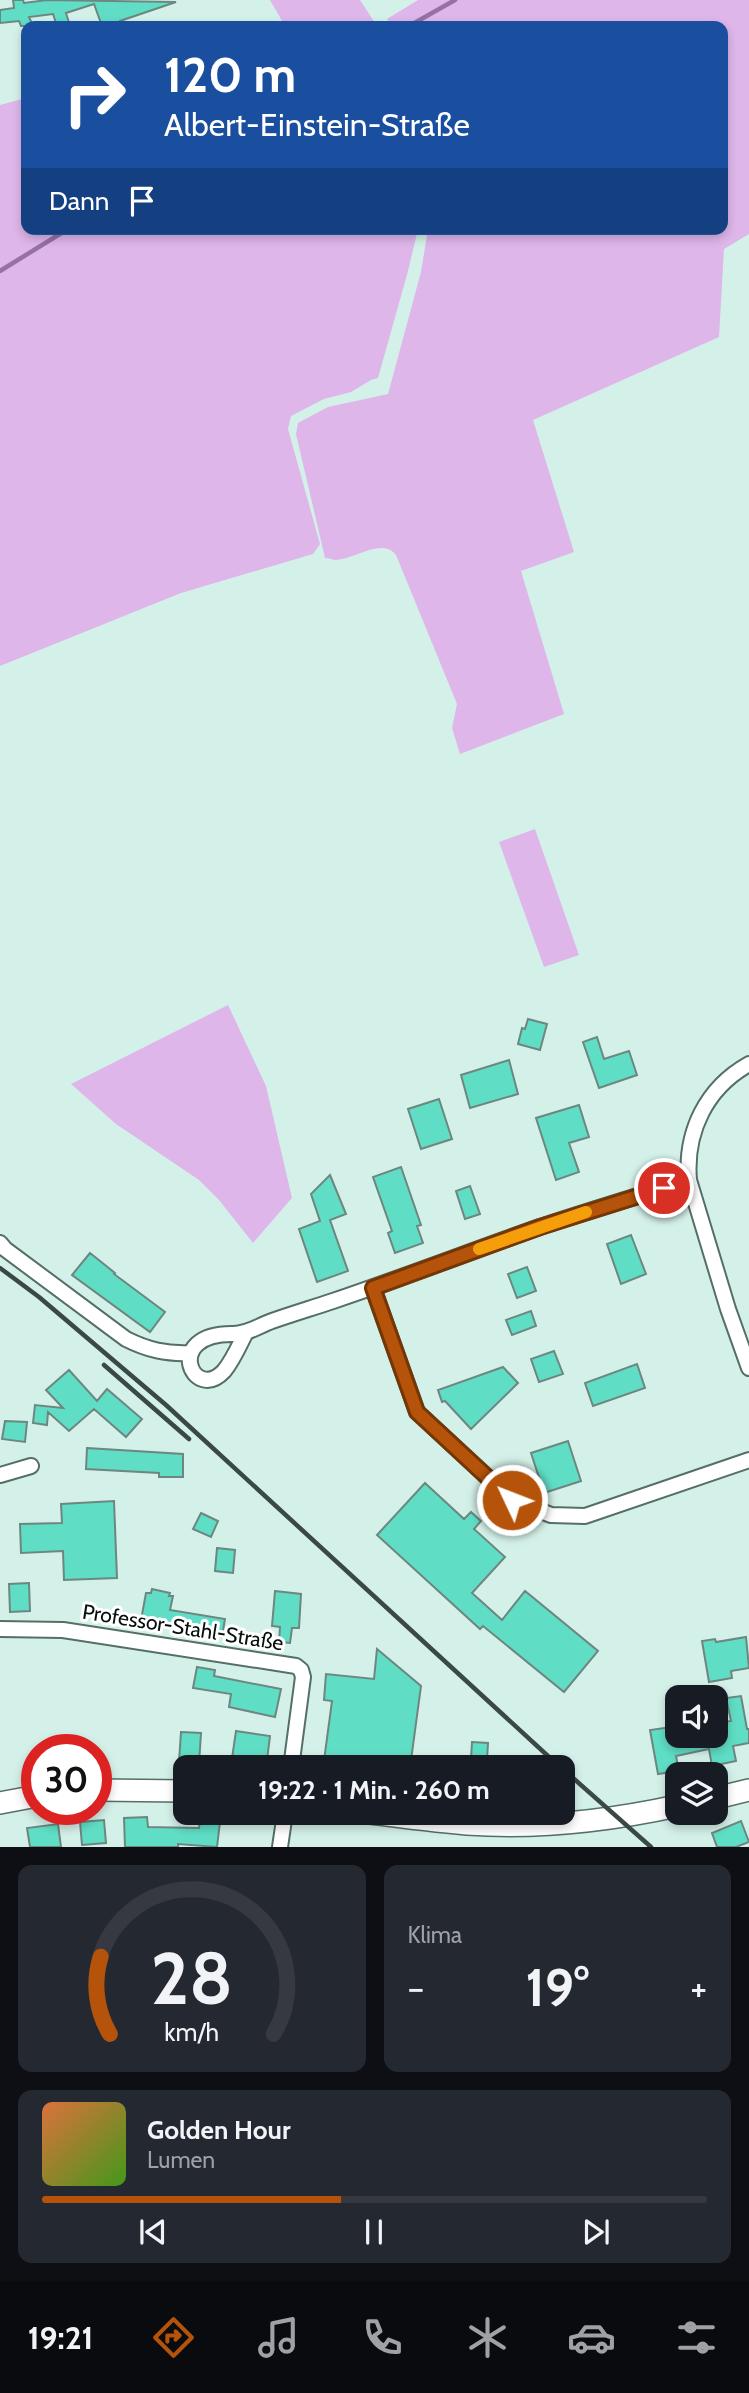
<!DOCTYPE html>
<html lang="de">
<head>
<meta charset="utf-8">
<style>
	body { margin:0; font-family:Cabin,sans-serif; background:#242831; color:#f1f3f6; height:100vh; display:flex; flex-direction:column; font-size:26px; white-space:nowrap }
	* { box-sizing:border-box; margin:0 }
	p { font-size:23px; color:#9ea1a6 }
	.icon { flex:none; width:38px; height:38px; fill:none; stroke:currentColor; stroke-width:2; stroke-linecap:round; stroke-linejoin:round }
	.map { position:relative; height:1847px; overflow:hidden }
	.panel { display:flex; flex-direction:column; gap:18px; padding:18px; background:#0d0f14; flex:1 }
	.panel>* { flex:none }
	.top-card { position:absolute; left:21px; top:21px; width:707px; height:214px; border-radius:14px; box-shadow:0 4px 10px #0003; background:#1a4fa0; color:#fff; overflow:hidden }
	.buttons { position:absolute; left:665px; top:1685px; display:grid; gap:14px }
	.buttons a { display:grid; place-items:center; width:63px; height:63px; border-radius:14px; background:#171b24; box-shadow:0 4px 10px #0003; font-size:35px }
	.speed { position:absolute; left:21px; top:1734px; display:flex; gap:14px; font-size:35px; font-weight:700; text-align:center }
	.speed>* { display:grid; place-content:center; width:91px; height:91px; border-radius:50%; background:#171b24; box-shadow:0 4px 10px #0003; line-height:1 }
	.speed .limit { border:10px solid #d22; background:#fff; color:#111 }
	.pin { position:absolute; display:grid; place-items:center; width:60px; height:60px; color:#fff; margin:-30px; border:4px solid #fff; border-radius:50%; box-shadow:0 2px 7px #0007 }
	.me { position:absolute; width:77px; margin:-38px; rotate:313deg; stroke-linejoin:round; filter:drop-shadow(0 0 5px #0008) }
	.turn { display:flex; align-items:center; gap:24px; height:147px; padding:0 28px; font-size:32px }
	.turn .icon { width:91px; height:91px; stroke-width:2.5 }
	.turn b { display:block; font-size:49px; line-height:60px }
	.then { display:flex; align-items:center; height:66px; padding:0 28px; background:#0003; gap:14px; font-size:26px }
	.big { font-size:52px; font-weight:700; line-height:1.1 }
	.panel .tile { flex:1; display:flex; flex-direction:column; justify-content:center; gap:10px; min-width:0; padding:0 24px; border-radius:14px; background:#242831 }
	.panel .dial { align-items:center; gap:0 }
	.dial svg { height:182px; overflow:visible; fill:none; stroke:#363941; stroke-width:7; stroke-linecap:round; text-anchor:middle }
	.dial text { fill:#f1f3f6; stroke:none }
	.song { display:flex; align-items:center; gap:21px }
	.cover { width:84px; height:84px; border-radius:10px; background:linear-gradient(135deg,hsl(20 70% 55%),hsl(100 70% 35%)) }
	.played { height:7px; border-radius:4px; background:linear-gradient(90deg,#b45309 45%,#363941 45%) }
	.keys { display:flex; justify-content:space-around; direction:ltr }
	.heat { display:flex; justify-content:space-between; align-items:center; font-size:38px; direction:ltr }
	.panel .tiles { flex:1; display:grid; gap:18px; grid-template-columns:1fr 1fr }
	.tile:last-child { grid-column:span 2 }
	.trip { position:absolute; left:173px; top:1755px; width:402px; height:70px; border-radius:14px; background:#171b24; box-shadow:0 4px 10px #0003; font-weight:700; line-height:70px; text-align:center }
	.dock { display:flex; height:112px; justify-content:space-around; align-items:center; background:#090b0e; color:#9ea1a6 }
	.dock .icon { width:49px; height:49px }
	.dock .active { color:#b45309 }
	.dock b { font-size:32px; color:#f1f3f6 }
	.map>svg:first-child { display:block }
	.green { fill:#deb6ea }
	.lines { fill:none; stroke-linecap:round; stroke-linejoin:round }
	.stream { stroke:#9671a4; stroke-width:4.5 }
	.building { fill:#5fdec5; stroke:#6d8780; stroke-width:2 }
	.minor-casing { stroke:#556f68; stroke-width:18 }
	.secondary-casing { stroke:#556f68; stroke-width:24 }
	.minor { stroke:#fff; stroke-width:14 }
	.secondary { stroke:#fff; stroke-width:21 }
	.rail { stroke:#3b4945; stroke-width:4.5 }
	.route-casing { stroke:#753606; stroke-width:18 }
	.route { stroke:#b45309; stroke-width:12 }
	.slow { stroke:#f59e0b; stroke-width:12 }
	.labels { text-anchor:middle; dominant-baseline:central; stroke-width:6; stroke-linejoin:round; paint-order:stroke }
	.street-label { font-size:21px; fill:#060f0d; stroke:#fff }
</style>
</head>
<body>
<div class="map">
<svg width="749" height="1847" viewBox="0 0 749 1847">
	<rect width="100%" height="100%" fill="#d4f1e9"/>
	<!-- green -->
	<path class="green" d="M270 0H360L377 26H285Z
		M418 0H749V234L724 249 719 337 533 420 574 552 521 571 564 714 460 754 452 728 457 704 396 555C382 537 354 560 336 560 333 560 329 558 325 558L296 434 298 423 328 407 388 394 421 272 428 229H723V26H392L387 19Z
		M26 98V229H418L408 271 378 378 371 380 351 392 324 399 291 416 288 429 320 544 313 554 181 593 0 666V105Z
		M535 829 579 955 544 967 499 842Z
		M228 1005 266 1086 292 1198 253 1243 219 1200 199 1180 116 1124 71 1084Z"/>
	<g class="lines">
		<!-- stream -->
		<path class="stream" d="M409 26 455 0
			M0 271 68 229"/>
	</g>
	<!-- building -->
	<path class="building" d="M13 0H23L24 3 47 0 176 2 120 21 121 26H102L94 4 66 13 70 26H57L53 14 29 17 33 26H21L19 21 0 23V10L14 8Z
		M528 1019 547 1024 540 1050 518 1044 522 1028 525 1029Z
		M597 1037 604 1059 629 1051 637 1075 599 1088 583 1042Z
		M509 1060 518 1094 470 1108 461 1075Z
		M439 1099 452 1139 421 1149 408 1109Z
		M579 1105 589 1137 569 1143 579 1172 556 1180 536 1118Z
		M401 1167 421 1225 417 1226 423 1243 395 1253 388 1233 392 1231 373 1177Z
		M330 1175 346 1214 330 1220 348 1271 317 1282 299 1229 320 1221 311 1194Z
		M470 1186 480 1214 465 1219 456 1191Z
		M631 1235 646 1274 621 1284 607 1244Z
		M90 1253 115 1273 114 1274 165 1312 150 1332 72 1275Z
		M527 1267 536 1291 517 1298 508 1274Z
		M531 1311 536 1326 512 1335 506 1320Z
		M554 1351 563 1374 539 1382 531 1359Z
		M637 1364 645 1388 593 1406 585 1383Z
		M503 1367 518 1383 471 1429 445 1401 442 1402 438 1390Z
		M69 1370 97 1401 107 1389 142 1419 126 1437 94 1409 69 1431 48 1412 47 1425 33 1423 35 1405 63 1408 46 1390Z
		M5 1421 27 1422 25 1442 2 1439Z
		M568 1441 581 1481 544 1493 531 1453Z
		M87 1448 183 1454V1477H159V1473L86 1469Z
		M425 1483 464 1519 471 1512 481 1521 474 1529 505 1557 472 1593 502 1620 525 1591 598 1651 564 1692 483 1626 480 1629 377 1535Z
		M114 1501 117 1578 64 1580 63 1551 21 1553 20 1524 62 1523 61 1504Z
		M201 1513 218 1521 211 1537 193 1529Z
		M217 1548 235 1550 233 1573 215 1571Z
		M29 1583 30 1611 10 1612 9 1584Z
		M152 1589 170 1593 169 1596H173L170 1610 225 1619 222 1637 185 1632V1628L141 1620 146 1593H151Z
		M275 1591 301 1594 299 1628H292L290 1643 279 1642 280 1627 272 1626Z
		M746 1637 749 1668 731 1671 732 1678 709 1682 702 1641 715 1639 716 1642Z
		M377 1649 421 1686 410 1768H323L332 1701 324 1700 326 1674 374 1679Z
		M197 1667 215 1670 214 1676 281 1689 275 1717 229 1707 231 1694 193 1688Z
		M741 1696 747 1729H749V1743L733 1746 736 1761 712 1766 709 1749 676 1756 679 1771 658 1774 650 1730 671 1727 673 1736H716V1723L731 1721 726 1698Z
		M236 1731 270 1736 266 1768 231 1765Z
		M181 1732 201 1733 199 1764 179 1762Z
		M472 1742 488 1743 487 1760 471 1759Z
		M147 1817 148 1827 199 1828 200 1819 220 1822 217 1847 178 1844V1847H125L124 1818Z
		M104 1820 106 1843 82 1845 80 1822Z
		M741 1821 749 1842 736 1847H717L712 1833Z
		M58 1824 61 1847H30L27 1828Z"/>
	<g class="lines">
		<!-- minor casing -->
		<g class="minor-casing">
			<path id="minor" d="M749 1064C706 1088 685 1132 689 1180L728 1309 749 1368
				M0 1243 5 1249 126 1339C148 1350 166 1354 190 1353
				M373 1288 417 1412 512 1500 551 1515 585 1516 749 1460
				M245 1334C239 1346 233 1360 224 1371 193 1404 162 1333 233 1334 248 1334 258 1326 272 1321 292 1314 312 1308 333 1301 401 1278 469 1252 537 1228 587 1211 638 1196 689 1180
				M0 1475 31 1466
				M0 1629 63 1630 296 1666 301 1670 303 1677 291 1768
				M280 1847 285 1813"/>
		</g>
		<!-- secondary casing -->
		<g class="secondary-casing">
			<path id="secondary" d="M96 1790 186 1791
				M716 1798 749 1790
				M0 1803 37 1796
				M370 1813C402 1817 435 1821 467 1824 538 1829 608 1821 677 1806"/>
		</g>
		<!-- minor -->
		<use href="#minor" class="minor"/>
		<!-- secondary -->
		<use href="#secondary" class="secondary"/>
		<!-- rail -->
		<path class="rail" d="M0 1268 39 1297 166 1405 561 1768
			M104 1365 189 1439
			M564 1770 651 1847"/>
	</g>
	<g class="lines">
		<!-- route casing -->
		<g class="route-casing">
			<path id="route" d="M512 1500 417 1412 373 1288 540 1227 664 1188"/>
		</g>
		<!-- route -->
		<use href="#route" class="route"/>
		<!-- slow -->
		<path class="slow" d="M479 1249 586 1212"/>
	</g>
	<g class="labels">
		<!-- street labels -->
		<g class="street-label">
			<text transform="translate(183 1627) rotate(9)">Professor-Stahl-Straße</text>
		</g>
	</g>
</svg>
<div class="buttons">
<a><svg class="icon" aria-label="sound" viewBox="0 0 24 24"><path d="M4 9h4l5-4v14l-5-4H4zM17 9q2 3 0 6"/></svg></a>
<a><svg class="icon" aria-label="layers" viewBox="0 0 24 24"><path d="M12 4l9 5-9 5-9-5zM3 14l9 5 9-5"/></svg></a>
</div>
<div class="speed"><div class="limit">30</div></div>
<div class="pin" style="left:664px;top:1188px;background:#d93025"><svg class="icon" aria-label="arrive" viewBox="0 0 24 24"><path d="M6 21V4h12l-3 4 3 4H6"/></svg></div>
<svg class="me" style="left:512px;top:1500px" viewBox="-20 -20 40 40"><circle r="17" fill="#b45309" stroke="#fff" stroke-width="3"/><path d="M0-11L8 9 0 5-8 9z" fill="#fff"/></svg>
<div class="trip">19:22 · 1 Min. · 260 m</div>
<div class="top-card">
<div class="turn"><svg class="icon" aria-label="right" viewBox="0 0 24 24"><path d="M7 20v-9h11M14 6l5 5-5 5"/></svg><div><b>120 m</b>Albert-Einstein-Straße</div></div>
<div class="then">Dann<svg class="icon" aria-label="arrive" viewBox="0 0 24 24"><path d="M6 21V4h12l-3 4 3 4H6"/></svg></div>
</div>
</div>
<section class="panel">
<div class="tiles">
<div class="tile dial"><svg viewBox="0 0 100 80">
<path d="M14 69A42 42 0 1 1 86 69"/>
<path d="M14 69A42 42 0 0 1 10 35" stroke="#b45309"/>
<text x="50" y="56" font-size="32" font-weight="700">28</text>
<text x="50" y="72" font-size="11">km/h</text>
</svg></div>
<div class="tile"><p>Klima</p>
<div class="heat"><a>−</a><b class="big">19°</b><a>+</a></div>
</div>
<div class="tile">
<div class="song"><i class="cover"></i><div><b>Golden Hour</b><p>Lumen</p></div></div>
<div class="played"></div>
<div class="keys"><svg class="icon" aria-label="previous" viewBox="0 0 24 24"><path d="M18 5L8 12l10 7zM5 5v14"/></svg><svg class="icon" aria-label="pause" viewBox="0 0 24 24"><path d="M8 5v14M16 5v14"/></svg><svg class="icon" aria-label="next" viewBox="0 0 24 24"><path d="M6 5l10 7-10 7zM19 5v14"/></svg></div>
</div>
</div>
</section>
<nav class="dock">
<b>19:21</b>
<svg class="icon active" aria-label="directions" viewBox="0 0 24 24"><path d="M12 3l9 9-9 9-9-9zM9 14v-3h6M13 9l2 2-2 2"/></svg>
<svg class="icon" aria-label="music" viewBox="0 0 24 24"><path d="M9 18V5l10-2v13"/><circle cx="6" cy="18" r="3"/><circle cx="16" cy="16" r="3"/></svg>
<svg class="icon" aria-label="phone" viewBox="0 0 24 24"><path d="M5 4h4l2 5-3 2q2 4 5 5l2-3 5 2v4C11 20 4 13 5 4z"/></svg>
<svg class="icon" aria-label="climate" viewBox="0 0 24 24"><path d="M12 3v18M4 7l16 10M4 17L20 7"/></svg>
<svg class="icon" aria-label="car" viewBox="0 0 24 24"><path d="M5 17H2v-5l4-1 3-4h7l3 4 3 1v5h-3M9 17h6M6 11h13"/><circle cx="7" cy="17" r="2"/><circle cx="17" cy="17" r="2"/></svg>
<svg class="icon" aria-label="filters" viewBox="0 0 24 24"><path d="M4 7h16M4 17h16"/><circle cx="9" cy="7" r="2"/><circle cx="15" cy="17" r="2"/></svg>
</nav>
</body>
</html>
